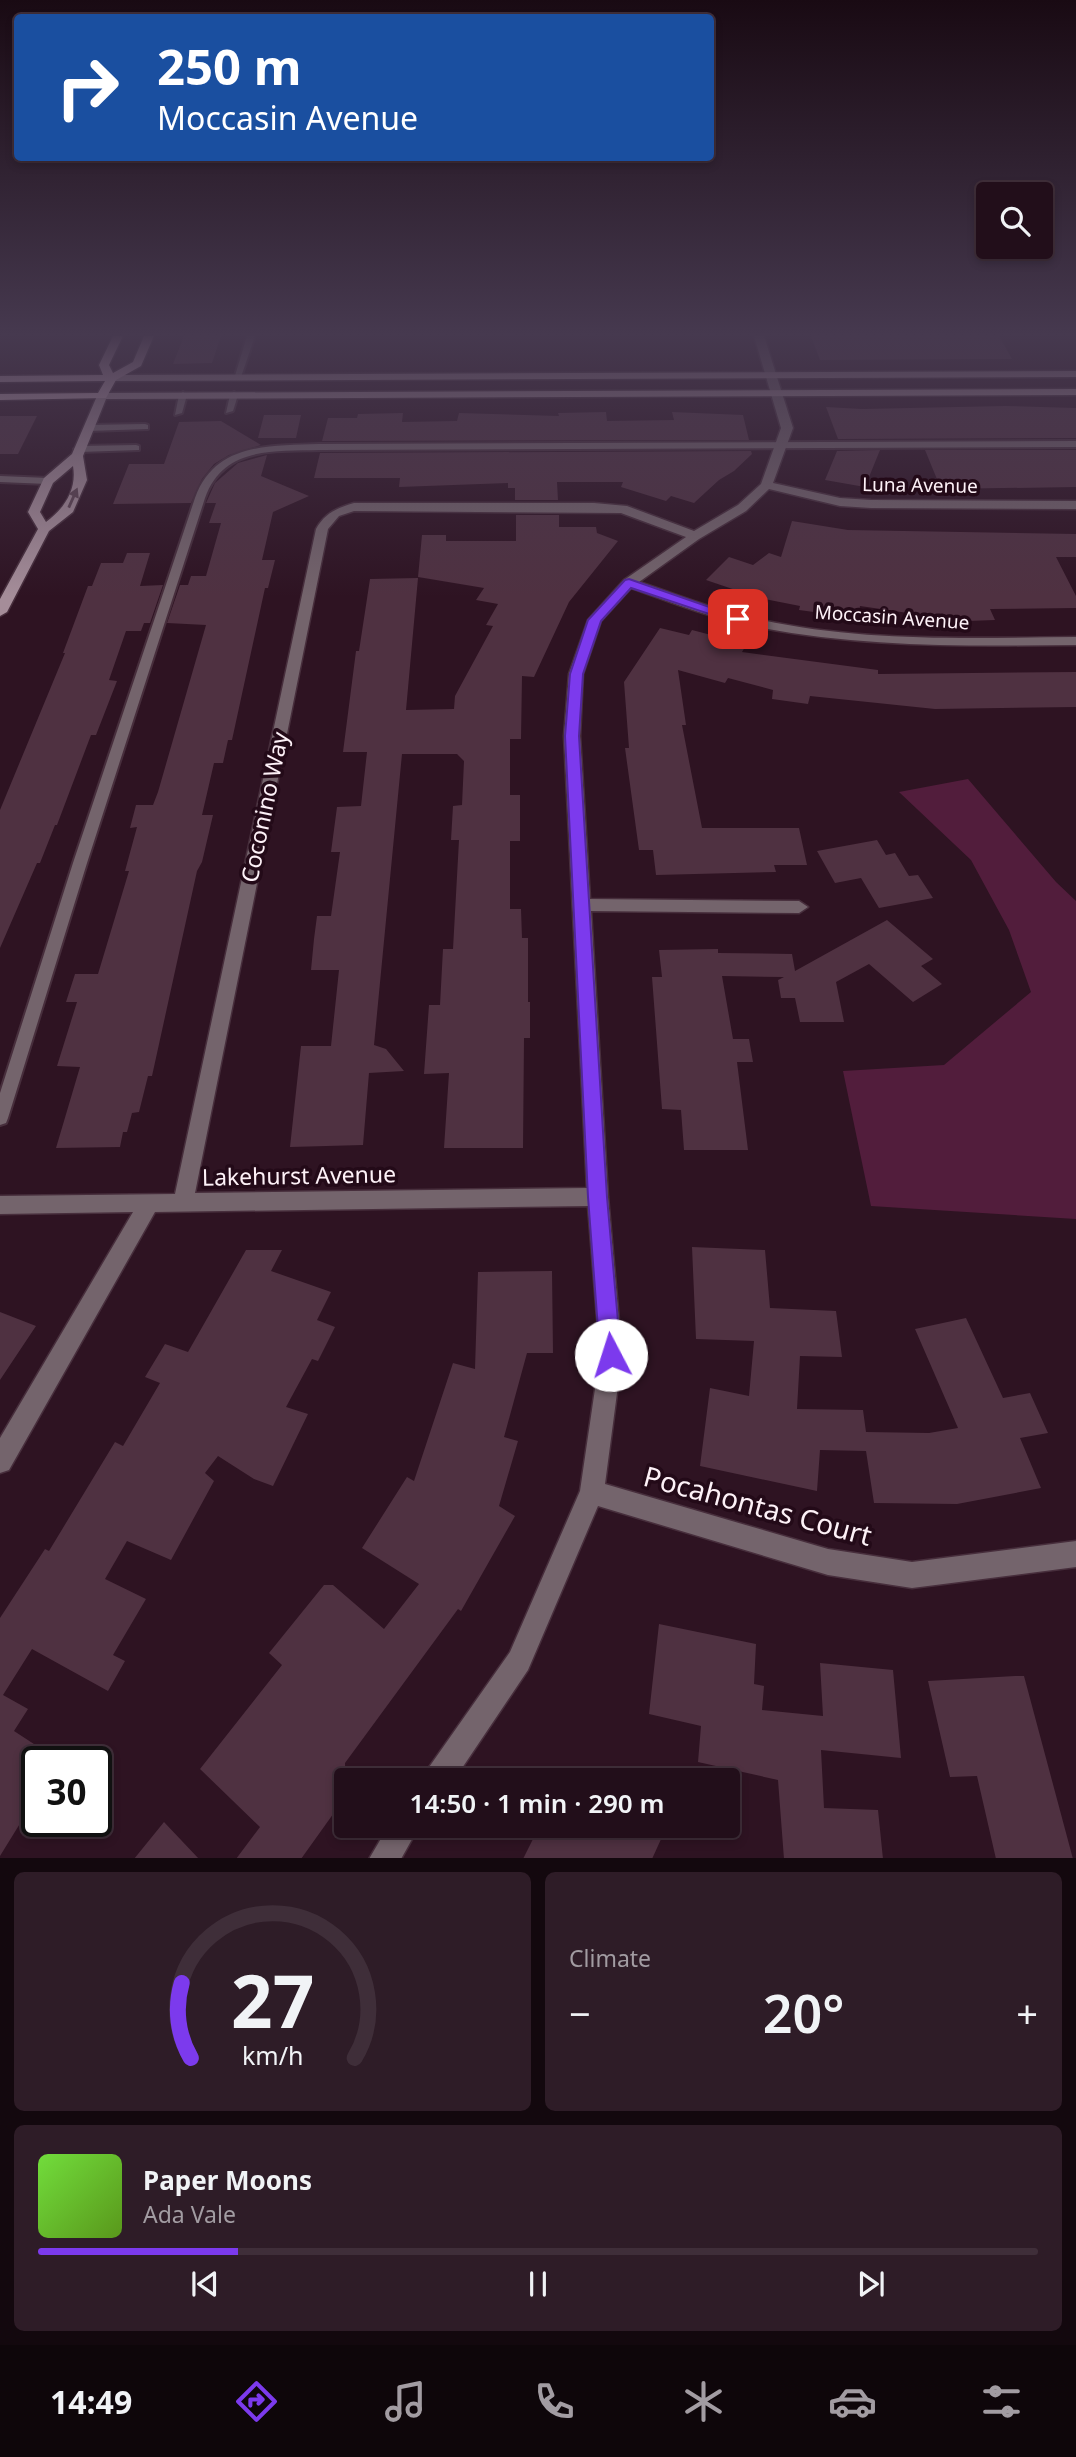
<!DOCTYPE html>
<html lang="en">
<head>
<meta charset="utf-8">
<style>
	body { margin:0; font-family:"Noto Sans",sans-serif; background:#2e1c27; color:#f1f3f6; height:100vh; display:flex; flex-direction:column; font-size:26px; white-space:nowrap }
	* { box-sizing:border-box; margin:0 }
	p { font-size:23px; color:#a29ca2 }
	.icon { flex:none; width:38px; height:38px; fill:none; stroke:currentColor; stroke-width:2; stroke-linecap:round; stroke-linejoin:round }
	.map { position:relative; height:1858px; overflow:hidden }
	.details { display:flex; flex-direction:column; gap:14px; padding:14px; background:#13080e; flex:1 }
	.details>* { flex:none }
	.banner { position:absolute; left:14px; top:14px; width:700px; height:147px; border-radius:7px; box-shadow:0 4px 10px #0003,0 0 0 2px #3f2e39; background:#1a4fa0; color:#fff; overflow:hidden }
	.tools { position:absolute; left:976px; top:182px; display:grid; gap:14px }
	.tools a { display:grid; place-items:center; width:77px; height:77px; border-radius:7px; background:#220e1a; box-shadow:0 4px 10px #0003,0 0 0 2px #3f2e39; font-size:35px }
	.speed { position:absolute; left:21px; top:1746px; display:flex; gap:14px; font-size:35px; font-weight:700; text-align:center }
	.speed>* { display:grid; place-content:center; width:91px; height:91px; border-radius:50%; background:#220e1a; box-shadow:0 4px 10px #0003,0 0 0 2px #3f2e39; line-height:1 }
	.speed .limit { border:4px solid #111; border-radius:10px; background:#fff; color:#111 }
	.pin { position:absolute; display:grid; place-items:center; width:60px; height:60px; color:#fff; margin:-30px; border-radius:14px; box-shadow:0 4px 10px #0006 }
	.me { position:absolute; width:77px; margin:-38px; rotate:355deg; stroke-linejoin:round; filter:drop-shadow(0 0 5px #0008) }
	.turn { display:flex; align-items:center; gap:24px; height:147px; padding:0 28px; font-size:32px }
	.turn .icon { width:91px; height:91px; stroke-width:2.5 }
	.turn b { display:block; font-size:49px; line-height:60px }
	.big { font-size:52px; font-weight:600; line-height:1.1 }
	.details .card { flex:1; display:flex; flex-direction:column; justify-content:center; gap:10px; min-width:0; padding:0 24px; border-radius:10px; background:#2e1c27 }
	.details .dial { align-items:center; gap:0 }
	.dial svg { height:182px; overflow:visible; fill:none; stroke:#3f2e39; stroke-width:7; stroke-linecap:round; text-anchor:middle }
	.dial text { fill:#f1f3f6; stroke:none }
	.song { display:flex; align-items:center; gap:21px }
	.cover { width:84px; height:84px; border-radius:10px; background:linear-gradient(135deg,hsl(100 70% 55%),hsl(90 70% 35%)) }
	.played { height:7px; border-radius:4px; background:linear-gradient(90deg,#7c3aed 20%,#3f2e39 20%) }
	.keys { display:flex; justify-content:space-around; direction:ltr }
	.heat { display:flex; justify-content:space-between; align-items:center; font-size:38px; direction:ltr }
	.details .tiles { flex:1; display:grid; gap:14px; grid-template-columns:1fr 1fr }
	.card:last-child { grid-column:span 2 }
	.trip { position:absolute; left:334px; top:1768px; width:406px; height:70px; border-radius:7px; background:#220e1a; box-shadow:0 4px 10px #0003,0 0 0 2px #3f2e39; font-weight:600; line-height:70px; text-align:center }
	.menu { display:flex; height:112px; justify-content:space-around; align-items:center; background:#0e060a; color:#a29ca2 }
	.menu .icon { width:49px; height:49px }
	.menu .selected { color:#7c3aed }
	.menu b { font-size:32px; color:#f1f3f6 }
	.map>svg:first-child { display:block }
	.green { fill:#521d3c }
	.building { fill:#4f3141 }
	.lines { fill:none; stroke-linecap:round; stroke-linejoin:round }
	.service-casing { stroke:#472e3c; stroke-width:4 }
	.minor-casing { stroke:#472e3c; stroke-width:3 }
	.secondary-casing { stroke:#472e3c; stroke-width:3 }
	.primary-casing { stroke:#472e3c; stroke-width:3 }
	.service { fill:#74646c; fill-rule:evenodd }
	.minor { fill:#74646c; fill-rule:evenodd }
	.secondary { fill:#a58d99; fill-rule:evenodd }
	.primary { fill:#ccadbc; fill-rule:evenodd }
	.oneway { fill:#5e4552 }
	.route { fill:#7c3aed; stroke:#51269a; stroke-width:2 }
	.labels { text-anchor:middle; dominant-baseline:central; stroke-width:7; stroke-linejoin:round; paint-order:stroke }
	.far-street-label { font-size:19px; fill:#fdf1f7; stroke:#230a18 }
	.street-label { font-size:23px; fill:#fdf1f7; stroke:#230a18 }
	.near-street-label { font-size:28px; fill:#fdf1f7; stroke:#230a18 }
</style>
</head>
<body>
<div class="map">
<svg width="1076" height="1859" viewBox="0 0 1076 1859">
	<rect width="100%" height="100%" fill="#2e1322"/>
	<!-- green -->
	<path class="green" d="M968 779 1056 882 1076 901V1219L871 1206 843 1071 944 1065 1031 992 1009 930 971 860 899 792Z"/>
	<!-- building -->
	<path class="building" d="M184 336H221L212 363 173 364Z
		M811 336H999L1012 359 820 360Z
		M1005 406 1076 408V438L838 439 826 407 862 409Z
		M606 412 607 421 674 420 672 412 743 415 749 440 322 441 328 418H357L358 414 403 413 402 422 457 421 459 413 559 416 558 413Z
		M264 415H301L296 438H258Z
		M0 416H37L18 454H0Z
		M221 421 261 445 229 455 214 464 202 479 191 503 113 504 129 464H164L179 422Z
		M880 450 865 487 825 480 837 451Z
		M925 450H1076V487L941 489Z
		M751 451 752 454 734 471 719 480 694 503 671 496 666 501 621 487 623 482H557L558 500H515V488H508V483L399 487 400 478H314L320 453Z
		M267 455 261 476 309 496 273 512 262 560H275L268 588H265L232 740H228L223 763H214L202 815H213L202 862 197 871 152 1076H148L139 1112 132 1113 127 1132H123L120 1147 56 1148 80 1067 57 1066 77 1002H66L75 974H98L129 871H125L137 827 130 828 136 805H153L158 792 206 625 167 623 180 585H188L191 576H206L221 523H209L216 503H206L215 483 238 463Z
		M516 515H559V527H596L597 533 618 541 569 602 534 677 522 676 521 739H510V795H520V841H510V909H521L522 938H528V1002H530V1038H524L523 1148H444L449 1073 424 1074 429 1005H440L443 949H453L459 840H451L453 806 462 805 464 761 457 754H402L374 1045 386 1049 404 1071 369 1073 363 1145 290 1147 301 1046H331L339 970H311L314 939 317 916H331L340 852H331L337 807 361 806 367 752H343L356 651H359L370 579 418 578 406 710 454 709 455 696 493 626 486 625 498 604 476 600 484 588 418 577 422 535H446V541H516Z
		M792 521 848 530 1076 534V557H1056L1076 596V608L990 609 995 620 940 622 938 617H909L908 613 860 606 858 618 799 610 800 606 759 598 706 580 729 557 753 565 769 553 781 557Z
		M127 553H150L140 586 163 585 150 623H144L141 631H126L109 680 117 681 96 735H91L57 825H55L40 863H37L0 948V810L65 653H63L88 586H92L101 563H123Z
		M660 628 689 635 692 630 715 636 713 638 745 647 742 652 878 670V674L1076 672V707L935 709 810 696 808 704 772 699 773 690 728 678 725 683 678 670 686 725H682L702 828H799L807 865H774L776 872 656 875 653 850H639L625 748H629L624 682Z
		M877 840 886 855 895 853 909 876 918 875 933 898 879 908 861 878 835 883 817 851Z
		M887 920 933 959 921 966 942 984 913 1002 869 964 836 982 844 1022H800L795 998H781L778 980 784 977 722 976 733 1039H749L753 1062H737L748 1150H684L681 1110 662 1109 652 977H662L659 950 718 949V953L792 954 795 971Z
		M692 1247 765 1250 770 1308 836 1311 842 1357 800 1356 797 1409 863 1410 866 1432 929 1433 958 1428 915 1329 966 1318 1003 1398 1030 1393 1048 1433 1020 1438 1041 1488 957 1504 874 1503 866 1451 820 1450 817 1491 700 1466 710 1388 749 1396 754 1341 696 1339Z
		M246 1250H282L271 1271 331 1292 317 1320 335 1327 318 1361 312 1359 286 1407 308 1414 273 1486 254 1479 218 1456 205 1473 214 1481 171 1560 127 1541 105 1579 146 1599 113 1655 125 1661 108 1691 32 1649 3 1695 28 1709 14 1731 37 1746V1796L0 1856V1618L45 1549 49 1551 115 1442 123 1446 160 1383 145 1377 165 1344 188 1352Z
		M552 1271 553 1353H527L504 1437 518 1441 499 1506 515 1516 461 1611 458 1609 345 1763 346 1796 301 1859H236L260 1827 200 1769 282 1665 269 1653 324 1585H333L384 1629 419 1584 362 1548 407 1477 414 1481 453 1363 475 1369 478 1272Z
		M0 1312 36 1326 0 1380Z
		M659 1624 756 1644 754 1684 764 1686 762 1710 823 1716 820 1663 893 1670 901 1758 821 1750 824 1808 878 1810 883 1859H784L778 1780 698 1762 701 1726 649 1714Z
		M1015 1676H1024L1073 1859H996L977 1776 950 1777 928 1681Z
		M164 1822 199 1859H134Z
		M540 1825H645L662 1837 652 1859H523Z"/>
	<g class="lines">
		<!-- service casing -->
		<g class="service-casing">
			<path id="service" d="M247 336H255L241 377 234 379Z
				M183 392 187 395 182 413 175 415 179 395Z
				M234 392 238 395 233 411 226 413 230 395Z
				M145 424 148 425V429L88 431 84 428 88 425Z
				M1076 441V447L319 450C273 451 223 447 205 498L87 863 8 1118 6 1123 0 1125V1093L73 863 195 498C215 443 268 446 319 444Z
				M136 445 139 446V450L79 452 74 449 79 446Z
				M0 476 48 478 53 481 48 484 0 482Z"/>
		</g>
		<!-- minor casing -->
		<g class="minor-casing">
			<path id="minor" d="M754 336H764L793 428 773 483 840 498 871 500 1076 501V509L871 508 840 506 769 489 746 511 699 539 639 582C673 593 706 607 741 615 850 643 964 638 1076 637V645C962 646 850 648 738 623 702 615 666 600 631 588L601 621 583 674 580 736 590 899 799 901 808 907 799 913 591 911 608 1197 622 1355 605 1484 828 1549 912 1562 1076 1541V1567L912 1588 828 1575 598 1506 528 1670 454 1780H423L427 1770 510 1652 580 1491 600 1355 588 1206 155 1212 9 1470 0 1473V1438L133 1212 0 1214V1196L175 1194 316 529C325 513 337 508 354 503H594L627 506 694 531 738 505 761 484 781 428ZM354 511 621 513 686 537 624 580 588 620 569 674 564 736 587 1188 195 1193 328 529 339 516Z
				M389 1825H420L401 1859H369Z"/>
		</g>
		<!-- secondary casing -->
		<g class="secondary-casing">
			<path id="secondary" d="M1076 371V377L112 381 107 378 112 375Z
				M1076 389V395L106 399 83 456 87 480 73 512 49 531 7 612 0 616V599L38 529 28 512 44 478 72 454 97 396 102 393ZM73 466C77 489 65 508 46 522L40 512 53 483Z"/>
		</g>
		<!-- primary casing -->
		<g class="primary-casing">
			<path id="primary" d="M113 336H123L109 365 113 373 133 362 144 336H154L141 366 116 380 106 398 0 400V394L98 393 105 381 0 382V376L103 375 99 365Z"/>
		</g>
		<!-- service -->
		<use href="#service" class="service"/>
		<!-- minor -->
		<use href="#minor" class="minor"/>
		<!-- secondary -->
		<use href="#secondary" class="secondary"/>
		<!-- primary -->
		<use href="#primary" class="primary"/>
	</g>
	<!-- one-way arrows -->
	<defs><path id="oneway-solid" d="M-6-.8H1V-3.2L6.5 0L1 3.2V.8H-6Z" transform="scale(1.75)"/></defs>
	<use class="oneway" href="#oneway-solid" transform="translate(73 498) rotate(-66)"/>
	<!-- sky -->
	<linearGradient id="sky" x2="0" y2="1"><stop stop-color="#190a13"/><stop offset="0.56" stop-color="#46394f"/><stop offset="1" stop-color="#46394f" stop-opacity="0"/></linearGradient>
	<rect width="1076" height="597" fill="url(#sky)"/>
	<!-- route -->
	<path class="route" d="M629 579 744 619 742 622H733L631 588 601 621 583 674 579 736 607 1197 621 1355 618 1362 611 1365 603 1362 600 1355 588 1197 565 736 570 674 588 620 625 580Z"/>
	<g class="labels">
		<!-- far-street labels -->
		<g class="far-street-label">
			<text transform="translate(920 485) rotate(1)">Luna Avenue</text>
			<text transform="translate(892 617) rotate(4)">Moccasin Avenue</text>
		</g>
		<!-- street labels -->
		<g class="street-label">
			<text transform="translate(264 807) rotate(-78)">Coconino Way</text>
			<text transform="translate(299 1175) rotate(-1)">Lakehurst Avenue</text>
		</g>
		<!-- near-street labels -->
		<g class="near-street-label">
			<text transform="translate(758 1505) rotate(15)">Pocahontas Court</text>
		</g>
	</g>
</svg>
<div class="tools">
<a><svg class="icon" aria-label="search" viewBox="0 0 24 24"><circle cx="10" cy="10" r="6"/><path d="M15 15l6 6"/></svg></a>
</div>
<div class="speed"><div class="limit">30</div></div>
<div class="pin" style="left:738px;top:619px;background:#d93025"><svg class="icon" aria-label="arrive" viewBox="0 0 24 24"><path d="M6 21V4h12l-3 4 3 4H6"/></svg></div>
<svg class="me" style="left:611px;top:1355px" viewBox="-20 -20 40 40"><circle r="19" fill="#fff"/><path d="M0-13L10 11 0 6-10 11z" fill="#7c3aed"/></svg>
<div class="trip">14:50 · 1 min · 290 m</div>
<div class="banner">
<div class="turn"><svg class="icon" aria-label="right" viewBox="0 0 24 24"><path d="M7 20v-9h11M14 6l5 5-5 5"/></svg><div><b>250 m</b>Moccasin Avenue</div></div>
</div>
</div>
<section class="details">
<div class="tiles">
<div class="card dial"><svg viewBox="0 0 100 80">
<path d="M14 69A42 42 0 1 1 86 69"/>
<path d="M14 69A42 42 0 0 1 10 36" stroke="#7c3aed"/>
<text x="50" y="56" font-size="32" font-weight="700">27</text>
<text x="50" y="72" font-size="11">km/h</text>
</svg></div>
<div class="card"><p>Climate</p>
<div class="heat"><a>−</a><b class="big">20°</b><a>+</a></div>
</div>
<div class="card">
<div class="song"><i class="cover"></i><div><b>Paper Moons</b><p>Ada Vale</p></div></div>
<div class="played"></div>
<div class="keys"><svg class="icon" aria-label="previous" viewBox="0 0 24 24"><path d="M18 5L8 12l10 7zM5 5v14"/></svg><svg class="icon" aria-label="pause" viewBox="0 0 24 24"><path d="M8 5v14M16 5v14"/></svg><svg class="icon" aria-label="next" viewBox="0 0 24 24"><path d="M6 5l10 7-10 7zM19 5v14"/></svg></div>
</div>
</div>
</section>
<nav class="menu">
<b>14:49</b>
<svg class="icon selected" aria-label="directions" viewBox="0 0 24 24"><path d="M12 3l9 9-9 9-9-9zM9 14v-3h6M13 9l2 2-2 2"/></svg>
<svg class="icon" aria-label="music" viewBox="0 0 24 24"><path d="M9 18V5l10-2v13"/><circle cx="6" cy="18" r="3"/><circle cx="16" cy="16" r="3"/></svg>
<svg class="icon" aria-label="phone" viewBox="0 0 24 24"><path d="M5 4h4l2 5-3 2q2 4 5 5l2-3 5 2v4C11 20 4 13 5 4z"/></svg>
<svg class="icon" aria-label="climate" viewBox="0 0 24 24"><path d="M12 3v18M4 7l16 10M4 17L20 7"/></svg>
<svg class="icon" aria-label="car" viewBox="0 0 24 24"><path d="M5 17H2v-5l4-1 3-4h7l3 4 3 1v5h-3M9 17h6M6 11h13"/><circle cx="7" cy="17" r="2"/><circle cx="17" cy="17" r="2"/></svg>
<svg class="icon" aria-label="filters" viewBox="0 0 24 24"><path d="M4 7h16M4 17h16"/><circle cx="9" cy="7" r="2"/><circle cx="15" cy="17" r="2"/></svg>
</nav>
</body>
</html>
